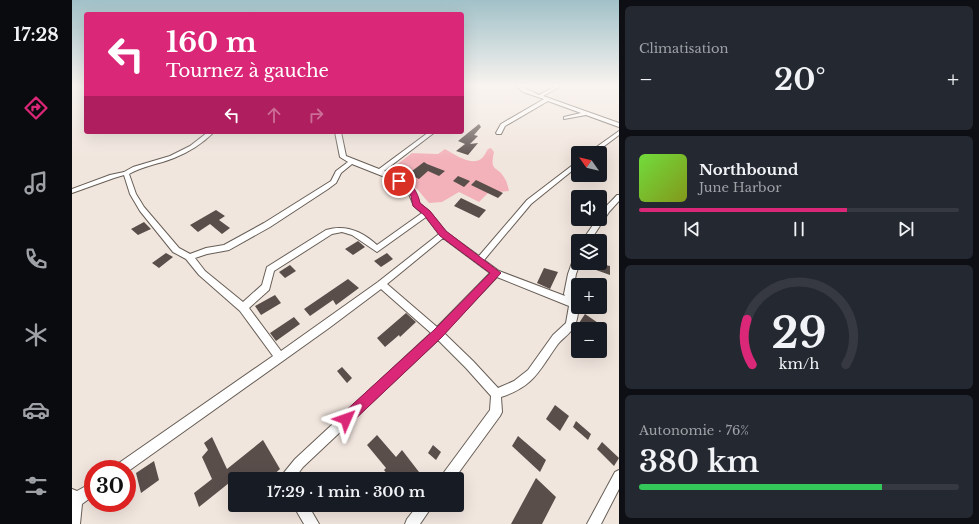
<!DOCTYPE html>
<html lang="fr">
<head>
<meta charset="utf-8">
<style>
	body { margin:0; font-family:"Libre Baskerville",serif; background:#242831; color:#f1f3f6; height:100vh; display:flex; flex-direction:column; font-size:15px; white-space:nowrap }
	* { box-sizing:border-box; margin:0 }
	p { font-size:13px; color:#9ea1a6 }
	.icon { flex:none; width:22px; height:22px; fill:none; stroke:currentColor; stroke-width:2; stroke-linecap:round; stroke-linejoin:round }
	.map { position:relative; flex:1; overflow:hidden }
	.details { display:flex; flex-direction:column; gap:6px; padding:6px; background:#0d0f14; width:360px }
	.details>* { flex:none }
	.hud { position:absolute; left:12px; top:12px; width:380px; height:122px; border-radius:4px; box-shadow:0 4px 16px #0002; background:#db2777; color:#fff; overflow:hidden }
	.needle { width:26px; rotate:304deg }
	.controls { position:absolute; left:499px; top:146px; display:grid; gap:8px }
	.controls a { display:grid; place-items:center; width:36px; height:36px; border-radius:4px; background:#171b24; box-shadow:0 4px 16px #0002; font-size:20px }
	.speed { position:absolute; left:12px; top:460px; display:flex; gap:8px; font-size:20px; font-weight:700; text-align:center }
	.speed>* { display:grid; place-content:center; width:52px; height:52px; border-radius:50%; background:#171b24; box-shadow:0 4px 16px #0002; line-height:1 }
	.speed .limit { border:6px solid #d22; background:#fff; color:#111 }
	.pin { position:absolute; display:grid; place-items:center; width:34px; height:34px; color:#fff; margin:-17px; border:2px solid #fff; border-radius:50%; box-shadow:0 1px 4px #0007 }
	.me { position:absolute; width:44px; margin:-22px; rotate:47deg; stroke-linejoin:round; filter:drop-shadow(0 0 3px #0008) }
	.turn { display:flex; align-items:center; gap:14px; height:84px; padding:0 16px; font-size:18px }
	.turn .icon { width:52px; height:52px; stroke-width:2.5 }
	.turn b { display:block; font-size:28px; line-height:34px }
	.lanes { display:flex; align-items:center; height:38px; padding:0 16px; background:#0003; justify-content:center; gap:20px; direction:ltr }
	.lanes .off { opacity:.35 }
	.big { font-size:30px; font-weight:600; line-height:1.1 }
	.details .widget { flex:1; display:flex; flex-direction:column; justify-content:center; gap:6px; min-width:0; padding:0 14px; border-radius:6px; background:#242831 }
	.details .dial { align-items:center; gap:0 }
	.dial svg { height:104px; overflow:visible; fill:none; stroke:#363941; stroke-width:7; stroke-linecap:round; text-anchor:middle }
	.dial text { fill:#f1f3f6; stroke:none }
	.song { display:flex; align-items:center; gap:12px }
	.cover { width:48px; height:48px; border-radius:6px; background:linear-gradient(135deg,hsl(100 70% 55%),hsl(70 70% 35%)) }
	.played { height:4px; border-radius:2px; background:linear-gradient(90deg,#db2777 65%,#363941 65%) }
	.keys { display:flex; justify-content:space-around; direction:ltr }
	.heat { display:flex; justify-content:space-between; align-items:center; font-size:22px; direction:ltr }
	.charge { height:6px; border-radius:3px; background:linear-gradient(90deg,#34c759 76%,#363941 0) }
	.trip { position:absolute; left:156px; top:472px; width:236px; height:40px; border-radius:4px; background:#171b24; box-shadow:0 4px 16px #0002; font-weight:600; line-height:40px; text-align:center }
	main { display:flex; flex:1; min-height:0 }
	.menu { display:flex; flex-direction:column; width:72px; justify-content:space-around; align-items:center; background:#090b0e; color:#9ea1a6 }
	.menu .icon { width:28px; height:28px }
	.menu .selected { color:#db2777 }
	.menu b { font-size:18px; color:#f1f3f6 }
	.map>svg:first-child { display:block }
	.green { fill:#f3b2ba }
	.building { fill:#5a4e4b }
	.lines { fill:none; stroke-linecap:round; stroke-linejoin:round }
	.street-casing { stroke:#675e56; stroke-width:2 }
	.street { fill:#fff; fill-rule:evenodd }
	.route { fill:#db2777; stroke:#8e194d }
</style>
</head>
<body>
<main>
<nav class="menu">
<b>17:28</b>
<svg class="icon selected" aria-label="directions" viewBox="0 0 24 24"><path d="M12 3l9 9-9 9-9-9zM9 14v-3h6M13 9l2 2-2 2"/></svg>
<svg class="icon" aria-label="music" viewBox="0 0 24 24"><path d="M9 18V5l10-2v13"/><circle cx="6" cy="18" r="3"/><circle cx="16" cy="16" r="3"/></svg>
<svg class="icon" aria-label="phone" viewBox="0 0 24 24"><path d="M5 4h4l2 5-3 2q2 4 5 5l2-3 5 2v4C11 20 4 13 5 4z"/></svg>
<svg class="icon" aria-label="climate" viewBox="0 0 24 24"><path d="M12 3v18M4 7l16 10M4 17L20 7"/></svg>
<svg class="icon" aria-label="car" viewBox="0 0 24 24"><path d="M5 17H2v-5l4-1 3-4h7l3 4 3 1v5h-3M9 17h6M6 11h13"/><circle cx="7" cy="17" r="2"/><circle cx="17" cy="17" r="2"/></svg>
<svg class="icon" aria-label="filters" viewBox="0 0 24 24"><path d="M4 7h16M4 17h16"/><circle cx="9" cy="7" r="2"/><circle cx="15" cy="17" r="2"/></svg>
</nav>
<div class="map">
<svg width="547" height="524" viewBox="0 0 547 524">
	<rect width="100%" height="100%" fill="#f1e6de"/>
	<!-- green -->
	<path class="green" d="M419 148 422 152C417 173 426 165 433 179 435 182 436 187 437 191L416 193 407 202 387 192 370 202 357 203 345 189 315 172 340 153 366 154 373 149C382 154 398 166 409 159 412 157 414 152 416 149Z"/>
	<!-- building -->
	<path class="building" d="M407 124 409 127 402 135 406 136 398 144 406 143 396 155 384 151 393 144 386 141Z
		M352 162 355 164 373 171 367 176 356 171 347 179 336 174Z
		M386 176 398 181 392 187 381 181Z
		M404 180 431 193 426 198 399 185Z
		M389 198 414 210 407 218 382 206Z
		M144 210 153 216 147 220 158 228 150 234 138 224 126 232 118 225Z
		M72 222 79 229 66 235 59 229Z
		M286 241 293 247 281 255 273 249Z
		M94 253 101 257 87 268 80 263Z
		M315 253 321 259 309 267 302 261Z
		M525 263 538 266V275L524 270Z
		M218 265 224 271 213 278 207 272Z
		M472 268 486 272 478 289 465 283Z
		M276 279 287 288 264 305 261 300 238 316 232 309Z
		M203 295 209 303 189 315 183 306Z
		M334 313 344 322 328 337 327 335 313 347 305 338Z
		M513 314 535 329H516L507 323Z
		M222 317 228 324 204 341 198 333Z
		M270 367 280 378 275 383 265 371Z
		M483 405 497 416 488 431 474 419Z
		M504 421 519 434 516 440 501 427Z
		M305 435 324 457 330 450 347 472 342 479H319L312 470 314 468 295 445Z
		M446 436 474 460 468 472 440 446Z
		M140 437 155 469 191 440 208 469 197 479H162L127 507 122 493 140 479 130 457 136 450 132 443Z
		M530 442 547 458 542 466 525 449Z
		M361 445 369 452 364 460 356 453Z
		M82 461 87 480 69 493 64 473Z
		M464 478 484 497 470 524H439Z"/>
	<g class="lines">
		<!-- street casing -->
		<g class="street-casing">
			<path id="street" d="M444 86C451 86 460 92 467 95L484 86H489L471 96 547 123V127L514 115 492 119V117L509 113 476 101 433 126 429 134H425L424 133 429 124 472 99 451 92Z
				M547 131V135L523 153H516Z
				M136 132H142C131 143 117 152 102 158 87 164 71 166 57 174L64 194 72 207 107 248 118 254 134 248 152 245 192 223 259 181 264 171 276 162 268 157 263 132H269L274 156 307 169 357 132H363L312 171 327 178 336 184 344 194 347 203 357 211 374 232 407 256 455 200 506 161V166L459 204 412 260 427 271 493 296 492 294 496 274 502 257 503 255 506 254V263H508L504 274 500 294C502 297 506 301 506 304 507 312 505 325 499 331 495 336 490 339 486 344 467 370 463 386 429 397L430 412 428 416 382 479H368L370 475 418 410 419 396 394 368 366 340 231 467 222 479H208L210 475 223 459 359 333 309 289 257 328 55 472V469H42L44 465 201 356 168 311 127 275 114 259 101 252 68 211 58 194 52 175 42 178 0 193V189L38 175 52 172 61 167 98 156 118 146ZM280 164 323 181 332 187 337 194 342 206 350 213 305 245C291 232 274 224 254 230L195 267 190 285 171 302 133 271 123 258 135 254 157 250 198 227 256 189 264 183 269 173ZM354 217 367 234 306 282 209 351 177 308 197 290 202 271 260 234 270 232 280 235 305 252ZM371 238 418 273 365 327 315 284ZM425 277 497 306 494 323 481 335 456 370 442 381 426 388 401 361 372 333Z
				M545 195H547V201L537 212 518 241H510L525 219H528C528 210 539 202 545 195Z
				M547 470V489L529 524H515L543 472Z
				M21 482V496L10 504 8 524H0V489L5 491Z
				M221 505H236L247 524H232Z
				M346 505H361L348 524H333L335 519Z"/>
		</g>
		<!-- street -->
		<use href="#street" class="street"/>
	</g>
	<!-- sky -->
	<linearGradient id="sky" x2="0" y2="1"><stop stop-color="#a1c1c8"/><stop offset="0.54" stop-color="#f9f4f0"/><stop offset="1" stop-color="#f9f4f0" stop-opacity="0"/></linearGradient>
	<rect width="547" height="159" fill="url(#sky)"/>
	<!-- route -->
	<path class="route" d="M324 179C337 177 346 192 348 203L358 211 374 231 429 273 370 337 278 424 274 426 269 424 267 419 269 415 362 330 418 273 368 236 352 215 341 206 339 196 335 189 324 182Z"/>
</svg>
<div class="controls">
<a><svg class="needle" viewBox="-14 -14 28 28"><path d="M0-13l5 13h-10z" fill="#e53935"/><path d="M0 13l5-13h-10z" fill="#9ea1a6"/></svg></a>
<a><svg class="icon" aria-label="sound" viewBox="0 0 24 24"><path d="M4 9h4l5-4v14l-5-4H4zM17 9q2 3 0 6"/></svg></a>
<a><svg class="icon" aria-label="layers" viewBox="0 0 24 24"><path d="M12 4l9 5-9 5-9-5zM3 14l9 5 9-5"/></svg></a>
<a>+</a>
<a>−</a>
</div>
<div class="speed"><div class="limit">30</div></div>
<div class="pin" style="left:327px;top:181px;background:#d93025"><svg class="icon" aria-label="arrive" viewBox="0 0 24 24"><path d="M6 21V4h12l-3 4 3 4H6"/></svg></div>
<svg class="me" style="left:274px;top:419px" viewBox="-20 -20 40 40"><path d="M0-17L14 15 0 8-14 15z" fill="#db2777" stroke="#fff" stroke-width="4"/></svg>
<div class="trip">17:29 · 1 min · 300 m</div>
<div class="hud">
<div class="turn"><svg class="icon" aria-label="left" viewBox="0 0 24 24"><path d="M17 20v-9H6M10 6l-5 5 5 5"/></svg><div><b>160 m</b>Tournez à gauche</div></div>
<div class="lanes"><svg class="icon" aria-label="left" viewBox="0 0 24 24"><path d="M17 20v-9H6M10 6l-5 5 5 5"/></svg><svg class="icon off" aria-label="ahead" viewBox="0 0 24 24"><path d="M12 20V5M6 11l6-6 6 6"/></svg><svg class="icon off" aria-label="right" viewBox="0 0 24 24"><path d="M7 20v-9h11M14 6l5 5-5 5"/></svg></div>
</div>
</div>
<section class="details">
<div class="widget"><p>Climatisation</p>
<div class="heat"><a>−</a><b class="big">20°</b><a>+</a></div>
</div>
<div class="widget">
<div class="song"><i class="cover"></i><div><b>Northbound</b><p>June Harbor</p></div></div>
<div class="played"></div>
<div class="keys"><svg class="icon" aria-label="previous" viewBox="0 0 24 24"><path d="M18 5L8 12l10 7zM5 5v14"/></svg><svg class="icon" aria-label="pause" viewBox="0 0 24 24"><path d="M8 5v14M16 5v14"/></svg><svg class="icon" aria-label="next" viewBox="0 0 24 24"><path d="M6 5l10 7-10 7zM19 5v14"/></svg></div>
</div>
<div class="widget dial"><svg viewBox="0 0 100 80">
<path d="M14 69A42 42 0 1 1 86 69"/>
<path d="M14 69A42 42 0 0 1 10 34" stroke="#db2777"/>
<text x="50" y="56" font-size="32" font-weight="700">29</text>
<text x="50" y="72" font-size="11">km/h</text>
</svg></div>
<div class="widget"><p>Autonomie · 76%</p><b class="big">380 km</b><div class="charge"></div></div>
</section>
</main>
</body>
</html>
